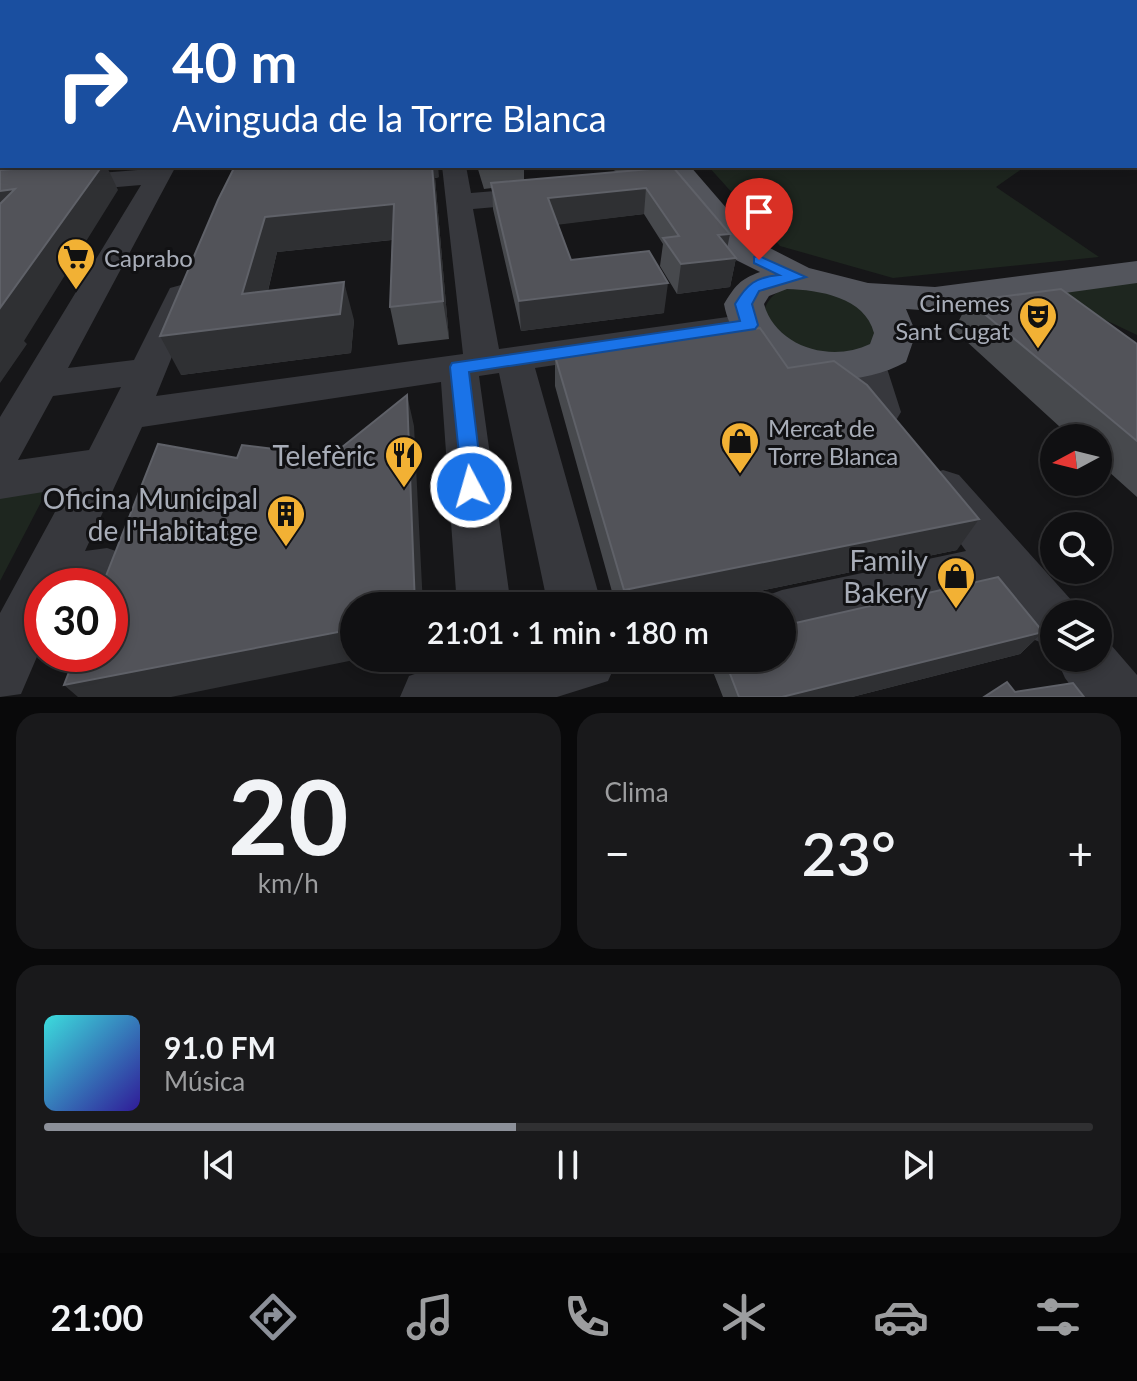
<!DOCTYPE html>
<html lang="es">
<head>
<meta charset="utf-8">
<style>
	body { margin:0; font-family:Lato,sans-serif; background:#19191b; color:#f1f3f6; height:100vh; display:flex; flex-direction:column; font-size:30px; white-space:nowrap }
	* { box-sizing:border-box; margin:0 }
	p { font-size:26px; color:#9c9d9f }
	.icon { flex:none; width:44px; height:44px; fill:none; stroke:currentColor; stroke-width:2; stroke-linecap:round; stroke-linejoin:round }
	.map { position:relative; height:697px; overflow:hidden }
	.details { display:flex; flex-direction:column; gap:16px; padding:16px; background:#09090a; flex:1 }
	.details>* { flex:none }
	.guide { position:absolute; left:0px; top:0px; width:1138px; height:168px; box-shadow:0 4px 12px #0003,0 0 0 2px #303032; background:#1a4fa0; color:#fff; overflow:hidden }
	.needle { width:52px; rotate:263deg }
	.buttons { position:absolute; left:1040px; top:424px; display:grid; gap:16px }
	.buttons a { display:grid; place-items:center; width:72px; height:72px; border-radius:50%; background:#101012; box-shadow:0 4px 12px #0003,0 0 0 2px #303032; font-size:40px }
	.speed { position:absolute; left:24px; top:568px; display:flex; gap:16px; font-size:40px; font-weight:700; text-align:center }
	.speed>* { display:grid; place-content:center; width:104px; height:104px; border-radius:50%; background:#101012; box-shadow:0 4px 12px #0003,0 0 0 2px #303032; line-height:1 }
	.speed .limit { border:12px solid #d22; background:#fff; color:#111 }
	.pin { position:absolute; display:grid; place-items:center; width:68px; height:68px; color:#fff; margin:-82px -34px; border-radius:50% 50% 50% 0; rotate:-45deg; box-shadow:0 0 8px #0007 }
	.pin .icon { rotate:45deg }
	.me { position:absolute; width:88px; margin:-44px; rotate:354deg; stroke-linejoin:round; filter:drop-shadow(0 0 6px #0008) }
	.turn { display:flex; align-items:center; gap:28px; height:168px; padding:0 40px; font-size:36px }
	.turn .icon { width:104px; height:104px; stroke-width:2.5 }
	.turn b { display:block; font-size:56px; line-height:68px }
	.big { font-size:60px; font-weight:600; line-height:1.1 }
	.details .card { flex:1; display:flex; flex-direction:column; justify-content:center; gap:12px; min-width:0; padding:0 28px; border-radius:24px; background:#19191b }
	.details .dial { align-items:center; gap:0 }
	.dial b { font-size:104px; line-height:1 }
	.song { display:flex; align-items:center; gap:24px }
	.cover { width:96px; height:96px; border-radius:12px; background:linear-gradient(135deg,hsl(180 70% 55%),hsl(250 70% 35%)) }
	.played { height:8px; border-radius:4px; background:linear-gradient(90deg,#8c9099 45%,#303032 45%) }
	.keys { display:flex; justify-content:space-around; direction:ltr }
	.heat { display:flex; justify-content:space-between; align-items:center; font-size:44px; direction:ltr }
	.details .tiles { flex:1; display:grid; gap:16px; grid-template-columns:1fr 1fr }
	.card:last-child { grid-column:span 2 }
	.trip { position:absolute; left:340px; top:592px; width:456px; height:80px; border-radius:40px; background:#101012; box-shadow:0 4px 12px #0003,0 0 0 2px #303032; font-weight:600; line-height:80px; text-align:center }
	.dock { display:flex; height:128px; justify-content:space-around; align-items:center; background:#060607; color:#9c9d9f }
	.dock .icon { width:56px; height:56px }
	.dock .current { color:#8c9099 }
	.dock b { font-size:36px; color:#f1f3f6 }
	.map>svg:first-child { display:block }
	.green { fill:#1e261f }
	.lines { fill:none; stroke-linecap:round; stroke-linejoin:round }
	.minor { fill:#37383d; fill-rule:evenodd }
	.major { fill:#53555c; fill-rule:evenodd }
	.wall { fill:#47494d }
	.shaded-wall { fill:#2f3033 }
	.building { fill:#525359; stroke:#5f6168; stroke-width:2 }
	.route { fill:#1a73e8; stroke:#114b97; stroke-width:2 }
	.labels { text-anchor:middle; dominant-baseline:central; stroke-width:6; stroke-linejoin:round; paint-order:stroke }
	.poi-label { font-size:24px; fill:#a8adb8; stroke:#111113; text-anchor:start }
	.near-poi-label { font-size:28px; fill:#a8adb8; stroke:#111113; text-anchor:end }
</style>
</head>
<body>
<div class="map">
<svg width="1137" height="697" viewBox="0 0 1137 697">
	<rect width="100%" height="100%" fill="#161618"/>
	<!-- green -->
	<path class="green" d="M708 166H1026L996 187 1099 257 893 278 780 246Z
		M1137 272V335L1036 287Z
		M800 284 856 296 885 336C876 342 863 353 853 355 819 360 774 340 765 308 772 291 784 289 800 284Z
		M51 483 0 581V490Z"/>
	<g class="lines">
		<!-- minor -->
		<path class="minor" d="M0 109H2V121H0Z
			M152 166H176L68 368 134 360 170 288 181 285 192 288 197 295 156 396 463 354 442 166H466L471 193 542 187 555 195 542 203 473 209 499 349 749 314 761 318 766 325 761 332 749 336 535 368 602 606H548L499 373 479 376 511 606H457L441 382 142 427 85 551 107 548 125 554 133 571 125 588 110 593V586H42V645L21 694 0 697V613L68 488 0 499V417L141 185 0 197V181L150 169ZM121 387 89 450 18 460 53 396Z
			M870 353 883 356 901 412 895 422 881 427 867 422 861 412 851 365 857 356Z
			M943 470 959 475 1073 602 1078 614H1054V648L1035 640 996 591 782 642V606H759L763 597 782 590 966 551 920 488 927 475Z
			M1098 635 1105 638 1137 675V697H1079L1065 678 1056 658H1098Z
			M460 658H616L617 661 608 681 557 697H400L409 676Z"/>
		<!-- major -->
		<path class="major" d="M661 166H690L754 240 809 268 868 283 935 287 1137 261V283L935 311 906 309 916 333 906 362C844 396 739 384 724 304 735 286 740 279 760 272L728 256ZM787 289C819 290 865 297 874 333L870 344C831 363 776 347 764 304L769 296Z"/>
	</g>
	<!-- wall -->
	<path class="wall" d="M235 166 439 177 435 178 449 339 398 345 390 307 392 240 277 252 268 291 354 320 351 353 181 375Z
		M477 166H524V180L618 172 604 166H656V168L727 247 736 258 730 287 677 294 660 266 663 244 644 214 558 224 571 260 664 313 521 331 493 209 492 188 484 189Z
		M969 301 1137 344V497L1098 462V438H1072L954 330Z
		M555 356 788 368 957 550 688 606H616L555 386Z
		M1043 632 1020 654 852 697H723L710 664 712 658H782Z"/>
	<!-- shaded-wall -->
	<path class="shaded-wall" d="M0 150H2V166H131L130 168 108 169 118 190 24 341 27 344 0 383V308L99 170 0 179Z
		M432 166H438L439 177 435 178 449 339 443 301Z
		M646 188 644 214 548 226V198Z
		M15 189 0 222V191Z
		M394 204 400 239 277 252 260 324 344 282 354 320 351 353 181 375 160 336 242 294 265 217Z
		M730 234 725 259 736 258 730 287 677 294 681 264 718 235Z
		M668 283 664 313 521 331 519 301Z
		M407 395 414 426 423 606H415Z
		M979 519 957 550 688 606H622L624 590Z
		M354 629V658H364L171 697H78L64 685Z
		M1043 632 1020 654 852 697H782Z"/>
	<!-- building -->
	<path class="building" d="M0 119H2V150H0Z
		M54 166H102L0 308V204L15 189 0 191V170Z
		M235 166H432L443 301 390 307 394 204 265 217 242 294 344 282 340 314 160 336 218 200Z
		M673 167 730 234 718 235 736 258 681 264 663 238 679 236 646 188 548 198 571 260 649 251 668 283 519 301 491 183Z
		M1061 289 1137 344V441L969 301Z
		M760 328 788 368 834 361 867 385 979 519 624 590 555 356Z
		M407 395 415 606H354V629L64 685 76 654H110V586H102L158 444 237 458 242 445 331 456Z
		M998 577 1043 632 782 697H739L724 658H782V626Z
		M1007 682 1015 692 1073 683 1084 697H984Z"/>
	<!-- sky -->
	<linearGradient id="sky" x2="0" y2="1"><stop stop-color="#0c0c0d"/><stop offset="0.44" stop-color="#363c48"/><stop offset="1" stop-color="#363c48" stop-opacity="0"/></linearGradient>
	<rect width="1137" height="174" fill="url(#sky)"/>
	<!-- route -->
	<path class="route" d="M759 256 806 277 759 291 752 304 758 325 755 329 469 372 483 487 479 493H463L450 367 452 363 740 321 735 304C747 284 756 277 779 275L754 263V257Z"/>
	<!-- icons -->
	<defs>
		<g id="supermarket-pin" transform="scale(2)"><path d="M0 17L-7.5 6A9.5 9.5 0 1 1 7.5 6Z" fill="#f2b134" stroke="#111113"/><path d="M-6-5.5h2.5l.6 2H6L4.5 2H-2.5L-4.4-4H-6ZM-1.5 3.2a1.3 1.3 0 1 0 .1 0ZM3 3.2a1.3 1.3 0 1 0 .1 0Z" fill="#111"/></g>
		<g id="theatre-pin" transform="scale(2)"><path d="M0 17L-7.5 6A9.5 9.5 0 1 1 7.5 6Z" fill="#f2b134" stroke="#111113"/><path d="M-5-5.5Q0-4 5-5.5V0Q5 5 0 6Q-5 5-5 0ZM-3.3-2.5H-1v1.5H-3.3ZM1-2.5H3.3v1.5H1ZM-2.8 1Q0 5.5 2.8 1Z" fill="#111"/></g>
		<g id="shop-pin" transform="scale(2)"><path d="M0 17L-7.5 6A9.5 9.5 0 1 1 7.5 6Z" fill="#f2b134" stroke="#111113"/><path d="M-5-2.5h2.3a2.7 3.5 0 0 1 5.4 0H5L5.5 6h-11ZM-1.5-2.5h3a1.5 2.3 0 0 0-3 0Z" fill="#111"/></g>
		<g id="restaurant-pin" transform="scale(2)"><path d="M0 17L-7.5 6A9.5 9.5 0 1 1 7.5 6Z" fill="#f2b134" stroke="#111113"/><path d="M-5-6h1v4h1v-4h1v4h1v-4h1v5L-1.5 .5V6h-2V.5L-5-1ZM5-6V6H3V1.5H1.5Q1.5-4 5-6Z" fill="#111"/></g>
		<g id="building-pin" transform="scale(2)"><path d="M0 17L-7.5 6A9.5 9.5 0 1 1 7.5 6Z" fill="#f2b134" stroke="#111113"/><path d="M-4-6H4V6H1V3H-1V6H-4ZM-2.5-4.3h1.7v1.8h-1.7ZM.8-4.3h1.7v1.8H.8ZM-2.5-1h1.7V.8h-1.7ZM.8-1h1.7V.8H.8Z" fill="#111"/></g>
	</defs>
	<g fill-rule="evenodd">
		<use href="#supermarket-pin" x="76" y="257"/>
		<use href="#theatre-pin" x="1038" y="316"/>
		<use href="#shop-pin" x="740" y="441"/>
		<use href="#restaurant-pin" x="404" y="455"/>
		<use href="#building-pin" x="286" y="514"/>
		<use href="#shop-pin" x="956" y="576"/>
	</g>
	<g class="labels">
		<!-- poi labels -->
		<g class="poi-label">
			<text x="104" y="257">Caprabo</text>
			<text x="1010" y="302" text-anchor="end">Cinemes<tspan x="1010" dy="28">Sant Cugat</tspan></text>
			<text x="768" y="427">Mercat de<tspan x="768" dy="28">Torre Blanca</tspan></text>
		</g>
		<!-- near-poi labels -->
		<g class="near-poi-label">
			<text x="376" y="455">Telefèric</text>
			<text x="258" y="498">Oficina Municipal<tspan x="258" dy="32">de l'Habitatge</tspan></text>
			<text x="928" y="560">Family<tspan x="928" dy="32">Bakery</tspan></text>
		</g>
	</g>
</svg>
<div class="buttons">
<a><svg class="needle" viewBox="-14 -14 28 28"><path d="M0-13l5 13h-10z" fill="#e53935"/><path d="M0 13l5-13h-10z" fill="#9c9d9f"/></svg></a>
<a><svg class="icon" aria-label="search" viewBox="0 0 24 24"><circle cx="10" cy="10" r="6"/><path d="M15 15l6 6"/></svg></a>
<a><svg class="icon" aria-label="layers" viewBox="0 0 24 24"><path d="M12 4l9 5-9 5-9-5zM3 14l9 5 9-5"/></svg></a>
</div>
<div class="speed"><div class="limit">30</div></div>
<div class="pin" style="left:759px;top:260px;background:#d93025"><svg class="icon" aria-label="arrive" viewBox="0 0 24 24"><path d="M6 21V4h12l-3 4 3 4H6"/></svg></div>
<svg class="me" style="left:471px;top:487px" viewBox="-20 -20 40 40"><circle r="17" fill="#1a73e8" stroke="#fff" stroke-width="3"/><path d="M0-11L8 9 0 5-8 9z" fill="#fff"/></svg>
<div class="trip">21:01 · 1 min · 180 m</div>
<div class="guide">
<div class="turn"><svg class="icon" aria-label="right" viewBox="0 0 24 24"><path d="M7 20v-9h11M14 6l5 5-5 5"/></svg><div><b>40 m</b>Avinguda de la Torre Blanca</div></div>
</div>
</div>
<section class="details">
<div class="tiles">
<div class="card dial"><b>20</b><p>km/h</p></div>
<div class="card"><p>Clima</p>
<div class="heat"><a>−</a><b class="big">23°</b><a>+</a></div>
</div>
<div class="card">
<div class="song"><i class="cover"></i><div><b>91.0 FM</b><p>Música</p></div></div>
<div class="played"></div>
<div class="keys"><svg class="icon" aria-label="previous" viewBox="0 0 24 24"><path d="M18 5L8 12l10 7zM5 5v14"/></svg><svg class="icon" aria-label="pause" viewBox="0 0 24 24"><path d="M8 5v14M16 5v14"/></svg><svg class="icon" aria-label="next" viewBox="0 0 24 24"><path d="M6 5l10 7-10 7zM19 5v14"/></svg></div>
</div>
</div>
</section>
<nav class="dock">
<b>21:00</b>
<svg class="icon current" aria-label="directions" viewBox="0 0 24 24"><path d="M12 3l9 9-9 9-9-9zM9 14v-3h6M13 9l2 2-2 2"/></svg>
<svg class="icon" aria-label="music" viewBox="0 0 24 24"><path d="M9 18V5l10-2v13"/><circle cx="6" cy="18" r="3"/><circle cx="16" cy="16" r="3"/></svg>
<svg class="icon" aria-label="phone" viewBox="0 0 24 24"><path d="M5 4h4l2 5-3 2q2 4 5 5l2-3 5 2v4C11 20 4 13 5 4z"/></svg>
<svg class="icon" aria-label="climate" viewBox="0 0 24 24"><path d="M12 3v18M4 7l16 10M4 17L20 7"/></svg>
<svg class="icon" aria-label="car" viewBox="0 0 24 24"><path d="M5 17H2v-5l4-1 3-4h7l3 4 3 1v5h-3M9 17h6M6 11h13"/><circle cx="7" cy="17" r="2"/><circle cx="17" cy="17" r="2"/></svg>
<svg class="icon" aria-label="filters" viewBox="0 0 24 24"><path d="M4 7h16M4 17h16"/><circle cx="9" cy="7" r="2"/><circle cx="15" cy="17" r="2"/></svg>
</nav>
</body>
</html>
